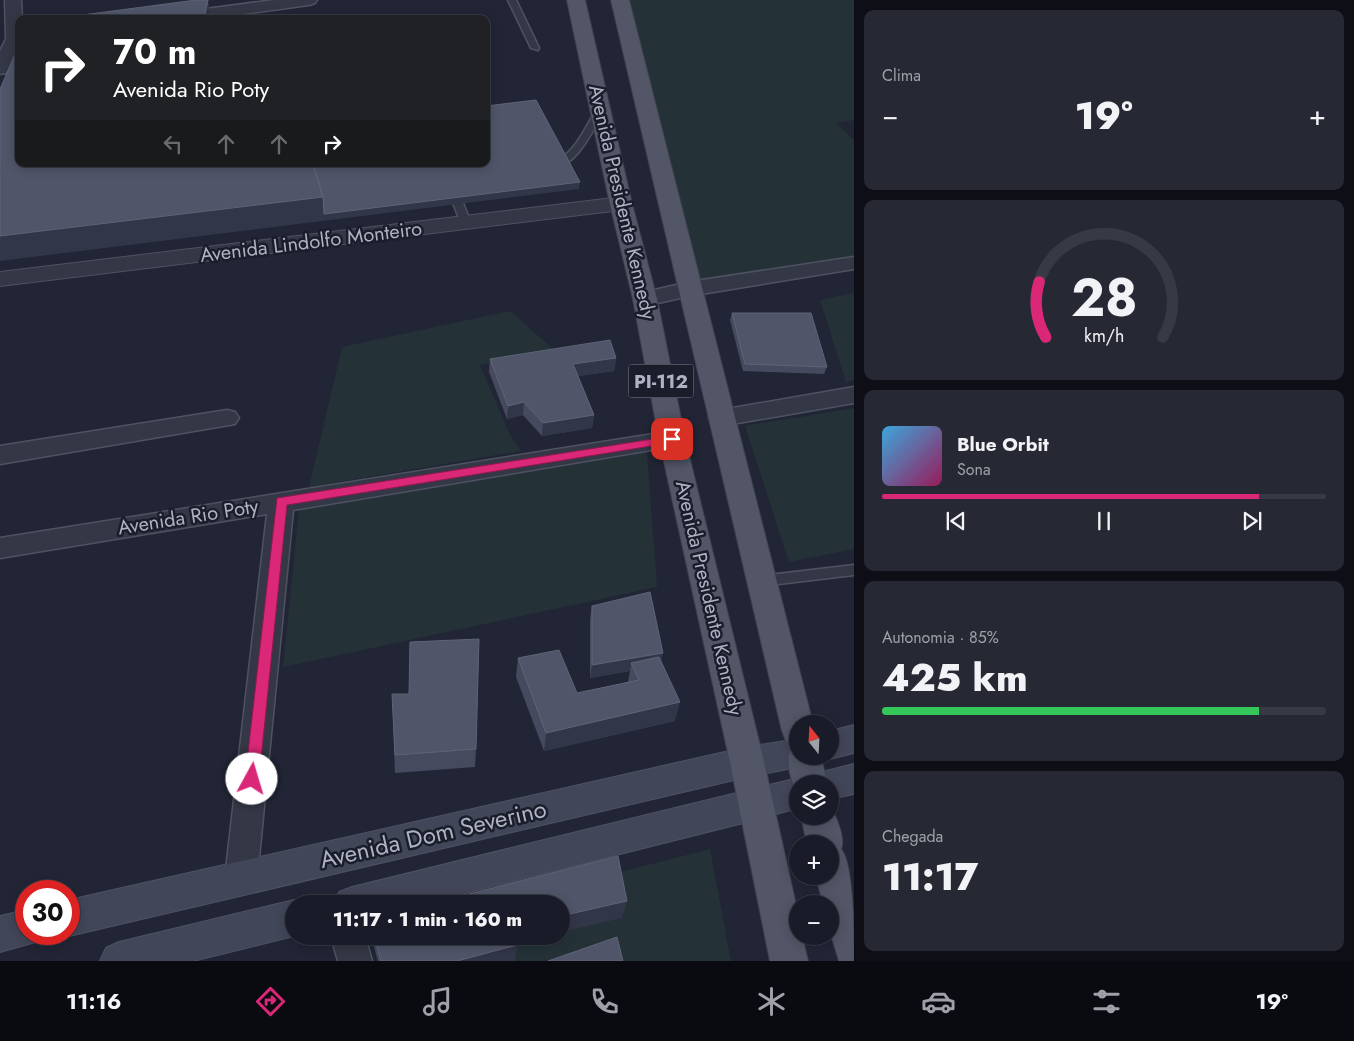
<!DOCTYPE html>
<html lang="pt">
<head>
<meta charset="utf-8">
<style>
	body { margin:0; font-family:Jost,sans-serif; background:#262934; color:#f1f3f6; height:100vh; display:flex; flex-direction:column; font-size:19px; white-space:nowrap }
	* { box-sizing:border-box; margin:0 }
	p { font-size:16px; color:#9fa1a8 }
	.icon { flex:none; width:28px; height:28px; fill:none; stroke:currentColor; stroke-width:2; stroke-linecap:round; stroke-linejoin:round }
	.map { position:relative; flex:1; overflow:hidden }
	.side { display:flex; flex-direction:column; gap:10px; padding:10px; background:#0e0f16; width:500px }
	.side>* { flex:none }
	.top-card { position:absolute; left:15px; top:15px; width:475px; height:152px; border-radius:10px; box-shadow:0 2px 12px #0003,0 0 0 1px #373a45; background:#202124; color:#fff; overflow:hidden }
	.needle { width:32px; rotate:342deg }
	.controls { position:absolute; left:789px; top:715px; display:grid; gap:10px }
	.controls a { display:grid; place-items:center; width:50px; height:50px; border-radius:50%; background:#191c28; box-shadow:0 2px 12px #0003,0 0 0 1px #373a45; font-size:25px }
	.speed { position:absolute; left:15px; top:880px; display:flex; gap:10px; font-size:25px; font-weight:700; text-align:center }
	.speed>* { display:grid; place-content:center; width:65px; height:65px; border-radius:50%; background:#191c28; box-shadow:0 2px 12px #0003,0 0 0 1px #373a45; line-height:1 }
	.speed .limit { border:8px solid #d22; background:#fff; color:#111 }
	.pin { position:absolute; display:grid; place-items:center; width:42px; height:42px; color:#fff; margin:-21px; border-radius:10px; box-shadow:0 2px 8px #0006 }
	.me { position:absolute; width:55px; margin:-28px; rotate:6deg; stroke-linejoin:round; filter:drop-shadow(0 0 4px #0008) }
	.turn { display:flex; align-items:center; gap:18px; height:105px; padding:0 15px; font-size:22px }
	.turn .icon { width:65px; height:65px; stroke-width:2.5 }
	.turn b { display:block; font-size:35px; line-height:42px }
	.lanes { display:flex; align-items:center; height:48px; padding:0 15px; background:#0003; justify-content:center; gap:25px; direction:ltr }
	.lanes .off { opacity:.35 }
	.big { font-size:38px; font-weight:800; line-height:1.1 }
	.side .tile { flex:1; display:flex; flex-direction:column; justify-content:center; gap:8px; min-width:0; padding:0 18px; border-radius:10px; background:#262934 }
	.side .dial { align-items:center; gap:0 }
	.dial svg { height:130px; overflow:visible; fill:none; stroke:#373a45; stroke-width:7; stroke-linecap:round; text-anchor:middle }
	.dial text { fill:#f1f3f6; stroke:none }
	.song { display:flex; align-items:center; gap:15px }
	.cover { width:60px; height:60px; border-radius:8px; background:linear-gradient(135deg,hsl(200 70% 55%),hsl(330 70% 35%)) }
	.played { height:5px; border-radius:2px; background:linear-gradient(90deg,#db2777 85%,#373a45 85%) }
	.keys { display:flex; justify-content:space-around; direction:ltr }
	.heat { display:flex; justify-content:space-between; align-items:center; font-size:28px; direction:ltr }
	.charge { height:8px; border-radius:4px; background:linear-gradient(90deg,#34c759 85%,#373a45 0) }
	.trip { position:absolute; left:285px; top:895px; width:285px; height:50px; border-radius:25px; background:#191c28; box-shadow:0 2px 12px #0003,0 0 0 1px #373a45; font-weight:800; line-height:50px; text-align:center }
	.menu { display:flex; height:80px; justify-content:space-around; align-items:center; background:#0a0b10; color:#9fa1a8 }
	.menu .icon { width:35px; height:35px }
	.menu .selected { color:#db2777 }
	.menu b { font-size:22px; color:#f1f3f6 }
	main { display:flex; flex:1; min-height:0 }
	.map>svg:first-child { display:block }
	.green { fill:#243237 }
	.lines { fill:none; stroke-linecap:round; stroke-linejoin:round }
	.service-casing { stroke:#4f5261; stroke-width:3 }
	.minor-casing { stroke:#4f5261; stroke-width:3 }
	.tertiary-casing { stroke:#4f5261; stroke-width:2 }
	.secondary-casing { stroke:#4f5261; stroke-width:2 }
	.primary-casing { stroke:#3e414f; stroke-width:2 }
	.service { fill:#343846; fill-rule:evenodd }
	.minor { fill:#343846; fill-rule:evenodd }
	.tertiary { fill:#343846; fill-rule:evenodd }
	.secondary { fill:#424659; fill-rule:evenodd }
	.primary { fill:#525666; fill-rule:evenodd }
	.wall { fill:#454a5e }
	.shaded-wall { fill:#323649 }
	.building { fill:#505569; stroke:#5f6477 }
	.route { fill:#db2777; stroke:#8e194d }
	.labels { text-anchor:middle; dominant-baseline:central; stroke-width:5; stroke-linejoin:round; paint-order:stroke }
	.shield { fill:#1a1d2a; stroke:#828595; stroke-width:1 }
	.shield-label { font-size:19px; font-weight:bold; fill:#aeb2c3 }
	.street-label { font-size:20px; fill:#aeb2c3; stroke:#1a1d2a }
	.near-street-label { font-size:24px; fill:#aeb2c3; stroke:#1a1d2a }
</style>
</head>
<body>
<main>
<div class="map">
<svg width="854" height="961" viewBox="0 0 854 961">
	<rect width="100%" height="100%" fill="#212535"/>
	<!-- green -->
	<path class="green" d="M620 0H854V120L836 123 854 140V258L689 289Z
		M854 293V380L846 382 820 300Z
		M510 311 558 353 480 365 509 433 521 451 309 487 342 347Z
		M854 408V549L789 562 745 426Z
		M647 452 657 587 283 667 299 509Z
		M710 849 731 961H378L371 936H561V904H495Z"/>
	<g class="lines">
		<!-- service casing -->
		<g class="service-casing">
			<path id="service" d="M508 0H516L539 48 538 50 531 48Z
				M601 106 605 109C594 128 575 172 549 167V163C575 157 584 128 598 107Z
				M452 185 457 188 471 223 470 225 466 226 461 223 447 188Z
				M854 565V575L761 586 756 585 754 581 756 577 761 576Z"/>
		</g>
		<!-- minor casing -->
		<g class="minor-casing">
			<path id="minor" d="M5 0H21L22 19H19C19 40 19 54 6 73L0 74V51L6 39Z
				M274 0H317L315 3 309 5 206 19H160L162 16 168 14Z
				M854 257V269L689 296 645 306 637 304 634 299 637 294 689 282Z
				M854 387V403L721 426 713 424 709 418 713 412 721 410Z
				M227 410 235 412 239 418 235 424 0 464V446Z
				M672 431 681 433 684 439 681 445 293 510 257 878 253 889 241 893 229 889 225 878 267 514 0 558V538Z
				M331 936H365L372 961H338Z"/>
		</g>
		<!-- tertiary casing -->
		<g class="tertiary-casing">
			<path id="tertiary" d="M621 197 629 199 632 204 629 209 0 286V272Z"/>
		</g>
		<!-- secondary casing -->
		<g class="secondary-casing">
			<path id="secondary" d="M854 725V753L830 759 821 756H830V731Z
				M798 739V756H813L810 763 798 767 747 777 69 936 64 934H69V900L747 747Z
				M854 764V794L830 799V784H813L818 773Z
				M798 778 811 784H798V808L755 820 422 904H334L339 892 352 887Z
				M294 900 303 904H294V936L193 961H100L106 948 119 942Z
				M26 910V934H42L39 941 0 952V916Z"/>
		</g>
		<!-- primary casing -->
		<g class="primary-casing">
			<path id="primary" d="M567 0H585L632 204 657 299 685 439 764 762 798 914V936H802L808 961H770L730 762 659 439 633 299 610 204Z
				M611 0H629L813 724H798V756H821L827 784H798V794C790 779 785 761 792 746L796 744 786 741 782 731Z
				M830 805C835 815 846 837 841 849 854 865 854 935 854 961H839L830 931V904H823L816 876H830V844H807L801 816H830Z"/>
		</g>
		<!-- service -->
		<use href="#service" class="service"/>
		<!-- minor -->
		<use href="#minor" class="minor"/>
		<!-- tertiary -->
		<use href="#tertiary" class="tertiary"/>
		<!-- secondary -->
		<use href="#secondary" class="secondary"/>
		<!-- primary -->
		<use href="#primary" class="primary"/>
	</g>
	<!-- wall -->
	<path class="wall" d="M732 313 827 367 824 374 743 371 730 320Z
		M616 358 614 371 578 376 594 415 592 428 542 436 523 415 507 419 489 372 490 359Z
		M592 606 661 662 675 721 544 751 516 677 518 658 577 693 628 682 630 671 590 678V619Z
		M392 694 476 749 475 767 395 773Z
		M371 936H543L516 943 515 961H378Z"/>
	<!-- shaded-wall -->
	<path class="shaded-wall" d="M208 0 211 19H204Z
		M580 182 579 189 0 261V236L323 197Z
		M616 358 614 371 572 377 573 364Z
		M524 402 523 415 507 419 508 406Z
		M594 415 592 428 542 436 543 423Z
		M663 653 660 666 631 663 630 671 590 678 592 665Z
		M680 702 675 721 544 751 546 733Z
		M627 901 622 918 561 932V916Z
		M514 936H543L513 944Z
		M517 945 515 961H457Z"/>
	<!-- building -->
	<path class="building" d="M196 0H208L204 19H52Z
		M19 45V164H313L323 197 0 236V89Z
		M536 100 580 182 324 214 323 197 313 164H486V106Z
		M732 313H811L827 367 745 364Z
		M610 340 616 358 573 364 594 415 543 423 524 402 508 406 490 359Z
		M650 592 663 653 592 665V606Z
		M479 639 476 749 395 755 392 694H409L410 642Z
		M559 650 577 693 639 680 631 663 659 657 680 702 546 733 518 658Z
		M618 856 627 901 561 916V904H430Z
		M374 936H516L517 945 457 961H381Z
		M617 937 623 961H548Z"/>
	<!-- route -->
	<path class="route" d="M672 436 676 437 677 439 676 442 287 505 259 779 257 783 252 785 247 783 245 779 277 498Z"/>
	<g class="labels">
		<!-- shield labels -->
		<rect class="shield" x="628.5" y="364.5" width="65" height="33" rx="4"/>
		<g class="shield-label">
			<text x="661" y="381">PI-112</text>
		</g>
		<!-- street labels -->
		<g class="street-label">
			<text transform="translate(622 202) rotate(77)">Avenida Presidente Kennedy</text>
			<text transform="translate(311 242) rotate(-7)">Avenida Lindolfo Monteiro</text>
			<text transform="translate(188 517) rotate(-9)">Avenida Rio Poty</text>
			<text transform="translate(709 598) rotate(77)">Avenida Presidente Kennedy</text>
		</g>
		<!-- near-street labels -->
		<g class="near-street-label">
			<text transform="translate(433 834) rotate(-13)">Avenida Dom Severino</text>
		</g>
	</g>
</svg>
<div class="controls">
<a><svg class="needle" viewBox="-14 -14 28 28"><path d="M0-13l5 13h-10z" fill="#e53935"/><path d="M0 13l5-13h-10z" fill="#9fa1a8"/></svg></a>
<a><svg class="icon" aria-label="layers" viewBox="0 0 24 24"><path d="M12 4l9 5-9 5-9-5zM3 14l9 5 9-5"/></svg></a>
<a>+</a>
<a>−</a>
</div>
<div class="speed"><div class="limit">30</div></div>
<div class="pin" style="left:672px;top:439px;background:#d93025"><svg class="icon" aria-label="arrive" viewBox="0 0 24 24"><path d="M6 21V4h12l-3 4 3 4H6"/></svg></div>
<svg class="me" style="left:252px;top:779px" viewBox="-20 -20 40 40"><circle r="19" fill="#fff"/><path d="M0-13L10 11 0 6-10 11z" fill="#db2777"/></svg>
<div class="trip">11:17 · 1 min · 160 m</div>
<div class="top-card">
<div class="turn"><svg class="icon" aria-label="right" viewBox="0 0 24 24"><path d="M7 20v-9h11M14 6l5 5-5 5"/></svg><div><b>70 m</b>Avenida Rio Poty</div></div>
<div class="lanes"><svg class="icon off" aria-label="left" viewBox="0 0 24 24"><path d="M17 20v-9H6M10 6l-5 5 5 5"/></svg><svg class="icon off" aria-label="ahead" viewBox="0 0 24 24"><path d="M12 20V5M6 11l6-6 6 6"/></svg><svg class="icon off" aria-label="ahead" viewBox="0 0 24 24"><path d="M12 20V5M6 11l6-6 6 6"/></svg><svg class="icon" aria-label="right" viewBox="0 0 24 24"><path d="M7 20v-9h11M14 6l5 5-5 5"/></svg></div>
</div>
</div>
<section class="side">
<div class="tile"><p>Clima</p>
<div class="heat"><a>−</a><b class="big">19°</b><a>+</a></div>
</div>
<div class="tile dial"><svg viewBox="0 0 100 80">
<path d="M14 69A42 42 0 1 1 86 69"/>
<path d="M14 69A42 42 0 0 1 10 35" stroke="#db2777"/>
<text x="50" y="56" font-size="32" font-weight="700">28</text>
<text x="50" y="72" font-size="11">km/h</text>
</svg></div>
<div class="tile">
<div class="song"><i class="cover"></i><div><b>Blue Orbit</b><p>Sona</p></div></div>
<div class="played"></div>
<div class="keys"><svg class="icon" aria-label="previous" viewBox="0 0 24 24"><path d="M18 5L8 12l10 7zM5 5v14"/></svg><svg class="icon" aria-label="pause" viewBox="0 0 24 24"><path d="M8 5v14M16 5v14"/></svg><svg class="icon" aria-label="next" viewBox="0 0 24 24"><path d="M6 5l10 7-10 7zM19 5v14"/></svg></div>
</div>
<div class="tile"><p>Autonomia · 85%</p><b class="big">425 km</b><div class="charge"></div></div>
<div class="tile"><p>Chegada</p><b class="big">11:17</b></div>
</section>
</main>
<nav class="menu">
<b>11:16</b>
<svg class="icon selected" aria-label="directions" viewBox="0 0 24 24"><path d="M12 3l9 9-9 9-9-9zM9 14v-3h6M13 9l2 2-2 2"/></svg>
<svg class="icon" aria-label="music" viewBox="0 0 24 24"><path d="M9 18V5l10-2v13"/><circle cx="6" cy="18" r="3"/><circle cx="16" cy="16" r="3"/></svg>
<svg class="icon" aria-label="phone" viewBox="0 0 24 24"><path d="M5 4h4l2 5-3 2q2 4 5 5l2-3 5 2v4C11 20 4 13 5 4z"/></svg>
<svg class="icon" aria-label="climate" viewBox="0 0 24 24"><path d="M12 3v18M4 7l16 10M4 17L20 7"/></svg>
<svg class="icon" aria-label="car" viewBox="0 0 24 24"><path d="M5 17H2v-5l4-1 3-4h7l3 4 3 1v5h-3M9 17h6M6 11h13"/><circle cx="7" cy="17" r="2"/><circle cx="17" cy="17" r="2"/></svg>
<svg class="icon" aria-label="filters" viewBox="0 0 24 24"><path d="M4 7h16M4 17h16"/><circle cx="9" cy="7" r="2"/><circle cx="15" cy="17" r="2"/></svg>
<b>19°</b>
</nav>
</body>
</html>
